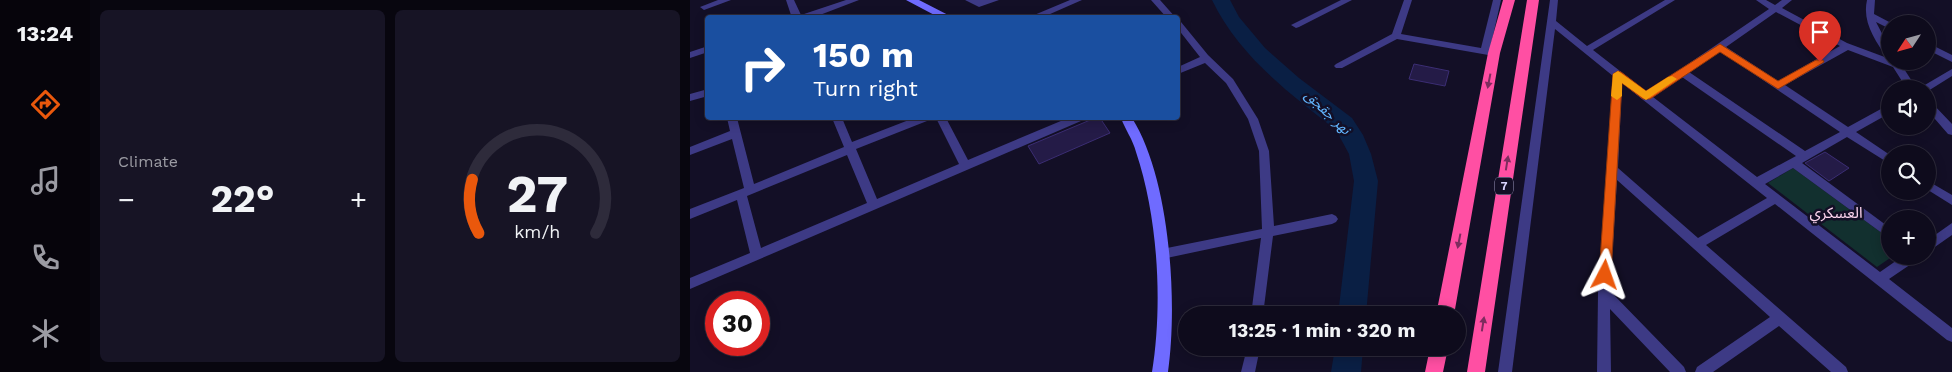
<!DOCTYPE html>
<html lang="en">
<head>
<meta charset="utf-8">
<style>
	body { margin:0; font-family:"Work Sans","Noto Sans Arabic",sans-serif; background:#171425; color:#f1f3f6; height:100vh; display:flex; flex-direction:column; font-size:19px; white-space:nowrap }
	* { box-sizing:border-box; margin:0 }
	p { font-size:16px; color:#9b9ba3 }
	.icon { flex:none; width:28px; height:28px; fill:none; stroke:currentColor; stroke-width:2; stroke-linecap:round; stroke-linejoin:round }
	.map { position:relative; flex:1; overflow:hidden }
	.sheet { display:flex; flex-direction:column; gap:10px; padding:10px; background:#08060f; width:600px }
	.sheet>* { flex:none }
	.guide { position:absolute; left:15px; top:15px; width:475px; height:105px; border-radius:5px; box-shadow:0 2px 12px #0003,0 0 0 1px #2e2b3b; background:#1a4fa0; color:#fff; overflow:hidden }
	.needle { width:32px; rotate:234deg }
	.tools { position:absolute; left:1191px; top:15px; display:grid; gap:10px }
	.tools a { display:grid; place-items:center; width:55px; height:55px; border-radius:50%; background:#0e0b1c; box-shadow:0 2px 12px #0003,0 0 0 1px #2e2b3b; font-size:25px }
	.speed { position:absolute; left:15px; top:291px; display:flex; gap:10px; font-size:25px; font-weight:700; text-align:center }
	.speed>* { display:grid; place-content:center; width:65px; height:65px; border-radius:50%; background:#0e0b1c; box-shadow:0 2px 12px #0003,0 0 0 1px #2e2b3b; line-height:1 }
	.speed .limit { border:8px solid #d22; background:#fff; color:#111 }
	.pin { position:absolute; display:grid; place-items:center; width:42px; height:42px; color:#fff; margin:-51px -21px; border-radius:50% 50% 50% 0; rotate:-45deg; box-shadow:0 0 5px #0007 }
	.pin .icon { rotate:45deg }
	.me { position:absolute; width:55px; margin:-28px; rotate:4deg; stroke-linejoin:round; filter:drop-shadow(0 0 4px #0008) }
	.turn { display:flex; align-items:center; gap:18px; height:105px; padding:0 25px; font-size:22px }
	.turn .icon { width:65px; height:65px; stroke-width:2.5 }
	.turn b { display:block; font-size:35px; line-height:42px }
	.big { font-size:38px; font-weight:700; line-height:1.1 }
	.sheet .tile { flex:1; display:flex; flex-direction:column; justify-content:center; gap:8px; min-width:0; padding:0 18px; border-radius:8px; background:#171425 }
	.sheet .dial { align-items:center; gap:0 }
	.dial svg { height:130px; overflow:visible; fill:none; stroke:#2e2b3b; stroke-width:7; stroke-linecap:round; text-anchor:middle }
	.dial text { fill:#f1f3f6; stroke:none }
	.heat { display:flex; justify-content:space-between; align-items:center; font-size:28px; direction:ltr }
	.sheet .tiles { flex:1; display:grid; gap:10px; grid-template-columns:repeat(2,1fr) }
	.trip { position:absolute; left:488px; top:306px; width:288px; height:50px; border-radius:25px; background:#0e0b1c; box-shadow:0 2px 12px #0003,0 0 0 1px #2e2b3b; font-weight:700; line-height:50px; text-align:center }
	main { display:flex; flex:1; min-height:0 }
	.tab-bar { display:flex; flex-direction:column; width:90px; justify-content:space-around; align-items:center; background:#06040b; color:#9b9ba3 }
	.tab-bar .icon { width:35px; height:35px }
	.tab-bar .active { color:#ea580c }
	.tab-bar b { font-size:22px; color:#f1f3f6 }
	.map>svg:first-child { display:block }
	.green { fill:#12302f }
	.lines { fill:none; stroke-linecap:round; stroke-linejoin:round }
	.river { fill:#0a1f44; fill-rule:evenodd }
	.building { fill:#241b47; stroke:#3b2d73 }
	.street { fill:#3d3a85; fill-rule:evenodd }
	.secondary { fill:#6f6bff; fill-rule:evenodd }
	.highway { fill:#ff4fa3; fill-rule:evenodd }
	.oneway { fill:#7d2c5e }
	.route { fill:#ea580c; stroke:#983908 }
	.slow { fill:#f59e0b }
	.labels { text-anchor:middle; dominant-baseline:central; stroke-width:5; stroke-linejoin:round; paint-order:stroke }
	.shield { fill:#130f26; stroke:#9e99be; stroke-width:1 }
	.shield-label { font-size:11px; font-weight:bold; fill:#d9d4ff }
	.water-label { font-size:14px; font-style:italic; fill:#62b6ff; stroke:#130f26 }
	.quarter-label { font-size:15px; fill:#ffd6f0; stroke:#130f26 }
</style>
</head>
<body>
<main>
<nav class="tab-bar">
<b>13:24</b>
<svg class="icon active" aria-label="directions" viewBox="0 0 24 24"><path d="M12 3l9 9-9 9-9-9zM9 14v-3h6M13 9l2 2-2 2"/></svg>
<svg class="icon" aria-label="music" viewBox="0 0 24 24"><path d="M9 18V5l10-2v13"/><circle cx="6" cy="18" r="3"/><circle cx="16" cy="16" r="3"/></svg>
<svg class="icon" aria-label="phone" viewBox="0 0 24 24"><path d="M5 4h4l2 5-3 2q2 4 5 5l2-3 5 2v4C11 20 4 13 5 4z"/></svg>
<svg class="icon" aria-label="climate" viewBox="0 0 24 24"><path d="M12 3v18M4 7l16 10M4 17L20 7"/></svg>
</nav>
<section class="sheet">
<div class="tiles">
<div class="tile"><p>Climate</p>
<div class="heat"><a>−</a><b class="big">22°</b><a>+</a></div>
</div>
<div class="tile dial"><svg viewBox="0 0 100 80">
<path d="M14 69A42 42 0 1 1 86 69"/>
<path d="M14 69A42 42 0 0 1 10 36" stroke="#ea580c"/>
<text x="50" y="56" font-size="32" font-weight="700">27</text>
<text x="50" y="72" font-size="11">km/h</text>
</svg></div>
</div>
</section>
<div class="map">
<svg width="1262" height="372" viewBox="0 0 1262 372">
	<rect width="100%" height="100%" fill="#130f26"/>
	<!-- green -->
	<path class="green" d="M1103 168 1200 239V256H1203L1187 267 1078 183Z"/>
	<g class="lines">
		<!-- river -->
		<path class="river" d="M522 0H540L549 17 575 48 609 78 662 118 673 135 681 154 688 181 676 315H648L664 181 659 154 646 130C598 92 549 56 522 0Z
			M645 348H673L671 372H641Z"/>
	</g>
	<!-- building -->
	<path class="building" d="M724 64 759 71 755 86 719 79Z
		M405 118H410L420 133 349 164 338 146Z
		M1135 152 1159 168 1139 181 1115 163Z"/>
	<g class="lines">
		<!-- street -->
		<path class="street" d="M28 0H41L14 10 10 7Z
			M96 0H104L111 15 156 0H169L122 18H102Z
			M275 0H309L289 7Z
			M380 0H392L351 18H337Z
			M461 0H470L486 18H477Z
			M651 0H662L609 27 606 28 601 25Z
			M714 0H722L711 34 791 48 803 0H811L800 49 807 51 809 53 804 56 707 39 652 68H646L644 66 646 64 702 34Z
			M860 0H868L866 21 897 46 975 0H985L903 50 957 92 1079 9 1066 0H1076L1085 5 1092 0H1102L1092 8 1157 43 1200 59V61H1209L1227 89H1217L1203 67 1158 50 1095 85 1158 127 1200 104V113L1166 132 1200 155V164L1157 137 1112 163 1200 228V239L1103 168 1075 184 1190 272 1213 256H1229L1227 260 1199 279 1262 328V342L1257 340 1085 204 1016 245 1156 367 1158 372H1141L1089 326 1023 372H1005L1007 367 1080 317 927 180 920 291 994 367 996 372H980L920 309 921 372H907L908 293 923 76 865 29 822 372H808ZM1086 12 1150 46 1088 81 1036 47ZM1030 51 1150 132 1115 151 999 72ZM992 77 1106 156 1067 177 963 97ZM932 83 952 99 1077 198 1008 238 928 168Z
			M1177 0H1185L1184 14 1203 24H1200V29L1186 22 1200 49V59L1197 58C1185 40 1172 22 1177 0Z
			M488 21 491 22 518 55 543 79 568 119 579 151 584 226 642 214 646 216 648 219 646 222 642 224 583 236 573 315H561L571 238 472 259 468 258 466 254 468 250 472 249 572 229 569 151 558 119 536 83 515 63 488 74V67L510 57 488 29Z
			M1238 43 1262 55V62L1238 50Z
			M18 46V52L0 58V52Z
			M1262 69V76L1238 91V89H1228Z
			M18 89V96L0 101V94Z
			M1238 101 1242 103 1262 124V135L1258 134 1238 111Z
			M37 118H47L64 184 154 147 142 118H152L162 142 224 118H238L237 121 166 149 187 199 269 164 246 118H256L278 160 378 118H392L391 121 0 289V278L60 253 47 200 0 219V209L54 188 42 139 0 155V147L40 131ZM157 155 177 203 71 248 57 196Z
			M1238 181 1262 195V205L1238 190Z
			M1262 223V235L1242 249 1238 251V240Z
			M557 348H570L565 372H551Z"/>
		<!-- secondary -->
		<path class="secondary" d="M216 0H229L264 18H250Z
			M431 118H442C480 178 488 302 478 372H462C473 304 468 217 446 152 443 140 435 129 431 118Z"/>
		<!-- highway -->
		<path class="highway" d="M813 0H825L810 53 764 315H746L798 53Z
			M837 0H849L795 372H777Z
			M740 348H758L753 372H735Z"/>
	</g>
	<!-- one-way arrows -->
	<defs><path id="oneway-solid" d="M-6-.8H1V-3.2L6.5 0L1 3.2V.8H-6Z" transform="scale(1.25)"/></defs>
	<g class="oneway">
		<use href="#oneway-solid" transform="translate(799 81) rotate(101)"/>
		<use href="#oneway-solid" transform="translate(817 163) rotate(-81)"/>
		<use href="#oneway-solid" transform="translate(769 241) rotate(101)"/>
		<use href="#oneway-solid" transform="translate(793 324) rotate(-81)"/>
	</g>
	<!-- route -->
	<path class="route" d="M1030 44 1088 81 1126 60H1133L1134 62 1088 89 1030 52 960 99H953L932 83 921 275 920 279 915 280 911 279 909 275 923 74 928 71 931 72 956 91Z"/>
	<!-- slow -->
	<path class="slow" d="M928 71 956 91 978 77 982 76 987 79 956 100 932 83V96L927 100 921 96 923 74Z"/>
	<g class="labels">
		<!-- shield labels -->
		<rect class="shield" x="805" y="177.5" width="18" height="17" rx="4"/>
		<g class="shield-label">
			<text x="814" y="186">7</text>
		</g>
		<!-- water labels -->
		<g class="water-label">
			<text transform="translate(638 112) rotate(44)">نهر جقجق</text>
		</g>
		<!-- quarter labels -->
		<g class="quarter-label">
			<text x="1146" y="213">العسكري</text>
		</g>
	</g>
</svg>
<div class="tools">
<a><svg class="needle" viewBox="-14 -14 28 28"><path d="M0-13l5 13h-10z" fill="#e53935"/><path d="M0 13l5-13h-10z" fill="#9b9ba3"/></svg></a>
<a><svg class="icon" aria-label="sound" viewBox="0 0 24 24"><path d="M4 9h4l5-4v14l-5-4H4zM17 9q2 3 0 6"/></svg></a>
<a><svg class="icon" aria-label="search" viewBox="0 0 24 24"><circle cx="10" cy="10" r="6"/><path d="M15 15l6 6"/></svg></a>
<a>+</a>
</div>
<div class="speed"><div class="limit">30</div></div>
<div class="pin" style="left:1130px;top:62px;background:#d93025"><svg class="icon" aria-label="arrive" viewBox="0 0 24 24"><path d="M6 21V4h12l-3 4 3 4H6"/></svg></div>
<svg class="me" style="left:915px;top:275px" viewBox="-20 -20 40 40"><path d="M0-17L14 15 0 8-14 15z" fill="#ea580c" stroke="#fff" stroke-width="4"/></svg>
<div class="trip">13:25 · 1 min · 320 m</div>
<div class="guide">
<div class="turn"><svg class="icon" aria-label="right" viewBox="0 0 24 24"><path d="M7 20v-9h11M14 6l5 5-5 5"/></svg><div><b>150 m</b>Turn right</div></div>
</div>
</div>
</main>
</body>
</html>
